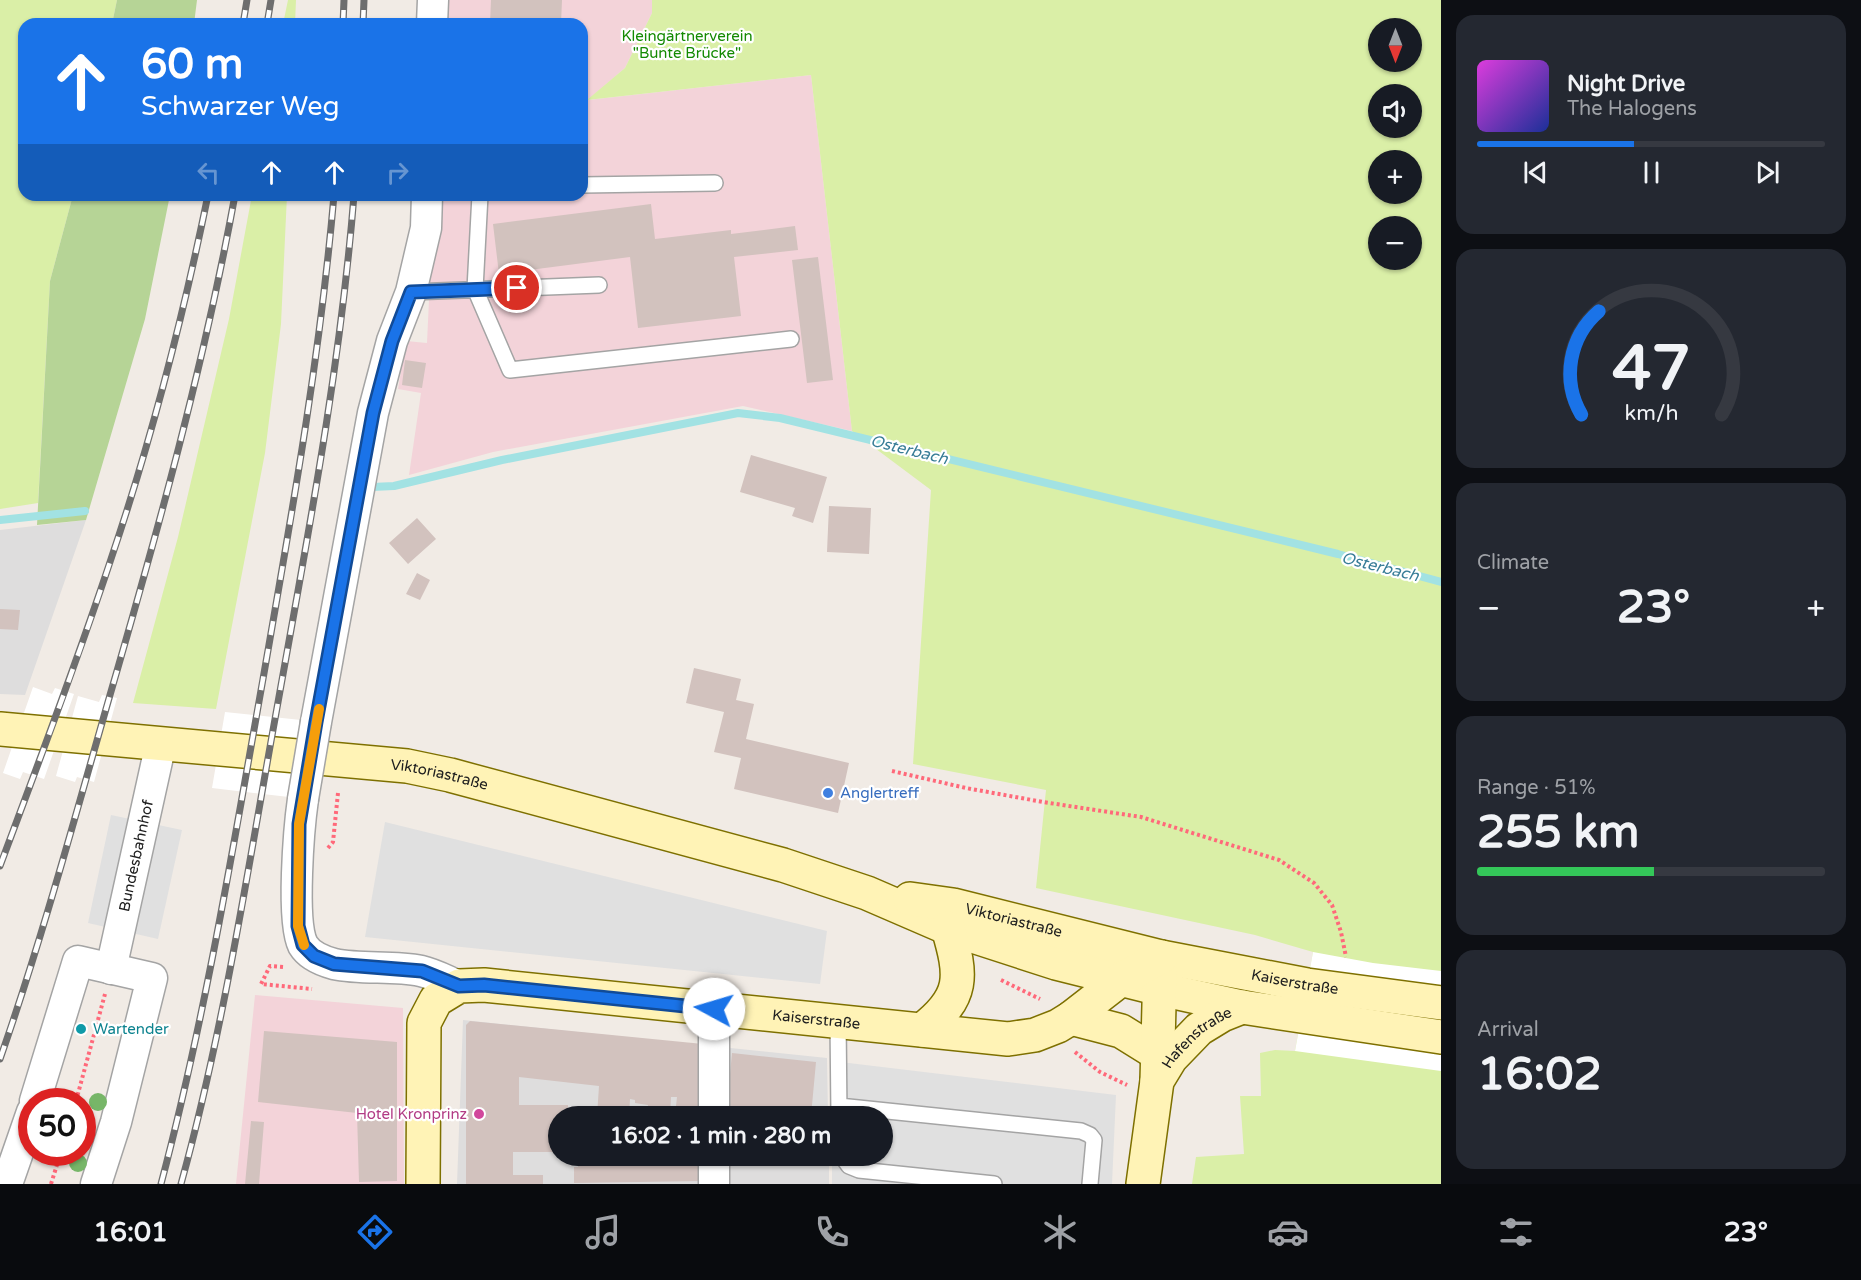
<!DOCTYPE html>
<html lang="en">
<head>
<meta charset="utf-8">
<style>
	body { margin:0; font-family:"Varela Round",sans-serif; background:#242831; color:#f1f3f6; height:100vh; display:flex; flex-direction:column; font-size:22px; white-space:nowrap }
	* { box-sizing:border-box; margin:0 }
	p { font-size:20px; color:#9ea1a6 }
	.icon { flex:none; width:33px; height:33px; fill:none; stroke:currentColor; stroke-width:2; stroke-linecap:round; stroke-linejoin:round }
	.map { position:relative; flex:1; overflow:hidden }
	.details { display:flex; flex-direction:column; gap:15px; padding:15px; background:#0d0f14; width:420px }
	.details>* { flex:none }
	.top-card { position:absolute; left:18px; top:18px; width:570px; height:183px; border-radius:18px; box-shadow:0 2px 4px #0004; background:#1a73e8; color:#fff; overflow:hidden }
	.needle { width:39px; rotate:180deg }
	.fabs { position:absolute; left:1368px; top:18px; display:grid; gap:12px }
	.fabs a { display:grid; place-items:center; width:54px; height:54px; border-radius:50%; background:#171b24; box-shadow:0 2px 4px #0004; font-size:30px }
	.speed { position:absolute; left:18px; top:1088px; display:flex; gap:12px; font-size:30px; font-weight:700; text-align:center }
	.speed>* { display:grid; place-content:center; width:78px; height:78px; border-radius:50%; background:#171b24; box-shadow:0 2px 4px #0004; line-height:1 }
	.speed .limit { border:9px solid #d22; background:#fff; color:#111 }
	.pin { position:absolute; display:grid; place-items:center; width:51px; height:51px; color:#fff; margin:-26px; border:3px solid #fff; border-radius:50%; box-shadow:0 2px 6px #0007 }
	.me { position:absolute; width:66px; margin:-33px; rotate:276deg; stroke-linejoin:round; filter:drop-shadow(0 0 4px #0008) }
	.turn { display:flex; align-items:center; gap:21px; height:126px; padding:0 24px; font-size:27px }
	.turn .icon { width:78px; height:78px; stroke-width:2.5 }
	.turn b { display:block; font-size:42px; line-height:51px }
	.lanes { display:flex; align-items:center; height:57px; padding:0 24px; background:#0003; justify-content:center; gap:30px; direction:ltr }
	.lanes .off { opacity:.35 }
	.big { font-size:45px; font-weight:700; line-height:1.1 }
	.details .widget { flex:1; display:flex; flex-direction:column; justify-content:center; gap:9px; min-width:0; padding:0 21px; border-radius:18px; background:#242831 }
	.details .dial { align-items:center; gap:0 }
	.dial svg { height:156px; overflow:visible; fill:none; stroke:#363941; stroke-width:7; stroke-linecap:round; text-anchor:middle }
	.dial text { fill:#f1f3f6; stroke:none }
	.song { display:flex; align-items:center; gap:18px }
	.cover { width:72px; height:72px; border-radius:9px; background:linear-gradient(135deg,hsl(300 70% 55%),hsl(230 70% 35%)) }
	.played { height:6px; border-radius:3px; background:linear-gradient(90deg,#1a73e8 45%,#363941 45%) }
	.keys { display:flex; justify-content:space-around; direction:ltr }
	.heat { display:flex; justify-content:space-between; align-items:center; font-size:33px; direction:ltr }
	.charge { height:9px; border-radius:4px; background:linear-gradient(90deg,#34c759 51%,#363941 0) }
	.trip { position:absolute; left:548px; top:1106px; width:345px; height:60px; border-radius:30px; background:#171b24; box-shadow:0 2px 4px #0004; font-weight:700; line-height:60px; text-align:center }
	.dock { display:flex; height:96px; justify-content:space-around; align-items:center; background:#090b0e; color:#9ea1a6 }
	.dock .icon { width:42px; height:42px }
	.dock .current { color:#1a73e8 }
	.dock b { font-size:27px; color:#f1f3f6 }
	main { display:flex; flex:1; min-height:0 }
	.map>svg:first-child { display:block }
	.residential { fill:#dedddd }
	.commercial { fill:#f3d3d9 }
	.grass { fill:#daefa7; fill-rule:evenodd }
	.forest { fill:#b6d496 }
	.parking { fill:#e0e0e0 }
	.pier { fill:#fff }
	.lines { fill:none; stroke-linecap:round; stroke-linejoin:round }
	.stream { stroke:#a2e2e3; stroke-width:8 }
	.building { fill:#d2c2be }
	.lane-casing { stroke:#a4a4a4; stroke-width:18 }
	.street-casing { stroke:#a4a4a4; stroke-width:33 }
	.secondary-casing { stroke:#7e7000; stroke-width:36 }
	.path { stroke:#ff697a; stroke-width:4; stroke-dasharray:3 3; stroke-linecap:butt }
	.lane { stroke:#fff; stroke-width:15 }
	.street { stroke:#fff; stroke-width:30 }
	.secondary { stroke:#fff3b6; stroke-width:33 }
	.rail-casing { stroke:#6e6e6e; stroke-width:7 }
	.rail { stroke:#fff; stroke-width:4.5; stroke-dasharray:14; stroke-linecap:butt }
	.street-bridge-casing { stroke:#a4a4a4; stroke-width:33; stroke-linecap:butt }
	.street-bridge { stroke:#fff; stroke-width:30 }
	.tree { fill:#77b668 }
	.route-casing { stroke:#114b97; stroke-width:15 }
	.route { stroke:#1a73e8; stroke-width:10 }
	.slow { stroke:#f59e0b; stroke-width:10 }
	.shop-dot { fill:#3f7fe0; stroke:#fff; stroke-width:2 }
	.culture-dot { fill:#0f9aa8; stroke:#fff; stroke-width:2 }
	.hotel-dot { fill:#d1479c; stroke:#fff; stroke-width:2 }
	.labels { text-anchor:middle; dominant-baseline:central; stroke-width:4.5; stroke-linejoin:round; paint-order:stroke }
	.park-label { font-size:15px; fill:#148a02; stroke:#fff }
	.street-label { font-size:15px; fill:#202020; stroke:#fff }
	.shop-label { font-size:15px; fill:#366cbe; stroke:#fff; text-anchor:start }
	.culture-label { font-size:15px; fill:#0d838f; stroke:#fff; text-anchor:start }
	.hotel-label { font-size:15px; fill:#b23c85; stroke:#fff; text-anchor:end }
	.water-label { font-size:16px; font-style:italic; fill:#387d97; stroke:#fff }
</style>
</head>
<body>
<main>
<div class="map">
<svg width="1441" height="1184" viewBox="0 0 1441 1184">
	<rect width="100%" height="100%" fill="#f1ebe5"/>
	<!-- residential -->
	<path class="residential" d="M86 520 25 695 0 694V530Z
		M463 1020 827 1058 828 1116H558V1155H829V1184H457Z"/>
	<!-- commercial -->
	<path class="commercial" d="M443 0H652V13L625 68 588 100 811 75 852 431 743 406 493 452 409 475 421 393 398 389 406 341 427 343 434 195H582V24H442Z
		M255 995 403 1008 404 1184H236Z"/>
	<!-- grass -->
	<path class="grass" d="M0 0H117L112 24H24V195H73L50 281 38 503 0 509Z
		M288 0H296L295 24H283Z
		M652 0H1441V1184H1192L1196 1157 1244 1154 1240 1096H1261L1260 1053 1275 1050 1295 1051 1313 952 1255 935 1036 888 1046 790 913 764 931 490 852 431 811 75 587 100 625 68 652 13ZM1378 28H1412V62H1378ZM1378 94H1412V128H1378ZM1378 160H1412V194H1378ZM1378 226H1412V260H1378Z
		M252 195H287L281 324 265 453 216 709 133 703 178 537 229 319Z"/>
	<!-- forest -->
	<path class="forest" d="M117 0H197L194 24H112Z
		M73 195H170L145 319 86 520 37 525 50 281Z"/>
	<!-- parking -->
	<path class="parking" d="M111 815 182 830 158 939 88 923Z
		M385 822 827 931 820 984 365 937Z
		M832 1061 1116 1095 1112 1184H832V1155H882V1116H832Z"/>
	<!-- pier -->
	<path class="pier" d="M33 687 52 694 55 688 74 694 44 779 23 772 20 779 3 773Z
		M102 695 117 698 94 782 77 777 75 782 56 776 78 696 99 702Z
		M225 712 329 723 315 800 212 788Z
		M1313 952 1373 963 1441 971V1071L1295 1051Z"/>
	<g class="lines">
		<!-- stream -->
		<path class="stream" d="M372 487 394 486 502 460 738 413 780 418 1338 554 1441 582
			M0 520 85 511"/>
	</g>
	<!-- building -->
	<path class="building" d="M491 0H562L561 24H490Z
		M651 204 655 239 731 230V234L795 226 798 250 734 257 741 316 638 328 630 257 499 274 493 224Z
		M818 257 833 380 807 383 792 260Z
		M405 360 426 363 422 388 402 385Z
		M751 455 827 477 813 523 792 516 795 508 740 492Z
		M829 506 871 508 869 554 827 552Z
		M417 518 436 539 408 564 389 543Z
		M417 573 430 580 420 600 406 594Z
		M0 609 20 610 18 630 0 629Z
		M694 668 741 679 736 700 754 704 746 739 849 763 838 813 734 789 741 758 714 752 724 712 686 703Z
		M470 1021 703 1044V1109L676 1106 677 1097H671L670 1116H646L648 1105 635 1103V1100L630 1099 629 1116H597L599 1086 519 1077V1105H568V1116H558V1152H513V1175H543V1184H466V1025Z
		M264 1031 397 1042V1181L359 1182 357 1113 258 1102Z
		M732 1053 816 1062 811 1116H726Z
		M251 1121 264 1122 259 1184H245Z
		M578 1155H639V1160H644V1155H703V1181L574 1183V1167H578Z"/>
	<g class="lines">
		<!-- lane casing -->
		<g class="lane-casing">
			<path id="lane" d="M582 185 715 183
				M480 195 475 289 510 370 791 339
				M411 292 599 285
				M838 1020 839 1116
				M839 1106 1081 1131 1090 1135 1094 1140 1090 1184
				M841 1155 849 1166 859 1170 994 1184"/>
		</g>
		<!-- street casing -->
		<g class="street-casing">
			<g id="street">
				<path d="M432 24 433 0"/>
				<path d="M316 722 373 413 392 341 411 292 426 228 427 195"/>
				<path d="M303 799C299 827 291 921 303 945 309 955 323 961 334 964 362 970 393 965 421 971 434 974 447 981 459 986"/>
				<path id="s1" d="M111 969 161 743"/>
				<path d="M714 1009V1116"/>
				<path d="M35 1101 78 961 152 978 116 1122 96 1184"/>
				<path d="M714 1155V1184"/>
				<path d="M7 1184 32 1112"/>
			</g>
		</g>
		<!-- secondary casing -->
		<g class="secondary-casing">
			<g id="secondary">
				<path id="s2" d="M0 729 407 766 450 775 783 865 867 893 948 928 1056 963 1160 989 1242 1007 1441 1037"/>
				<path id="s3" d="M910 899 953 905 1161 957 1307 985 1441 1003"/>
				<path d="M1071 1018 1121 1031 1158 1054"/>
				<path d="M922 1030C965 997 962 976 948 928"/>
				<path d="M1157 1081 1160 967"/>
				<path id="s4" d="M423 1184 424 1023 436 1000 459 986 484 985 1008 1039 1035 1035 1058 1026 1071 1018 1120 980 1161 957"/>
				<path id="s5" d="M1143 1184 1157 1081 1171 1058 1199 1029 1222 1015 1242 1007"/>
			</g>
		</g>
		<!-- path -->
		<path class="path" d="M892 771 966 788 1043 802 1141 817 1279 860 1314 883 1332 905 1341 932 1346 957
			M328 848 333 842 338 793
			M283 967 270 966 261 984 312 989
			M1001 980 1040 999
			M1075 1052 1100 1072 1127 1085
			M76 1101 105 994
			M51 1184 61 1152"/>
		<!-- lane -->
		<use href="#lane" class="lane"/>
		<!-- street -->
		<use href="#street" class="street"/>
		<!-- secondary -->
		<use href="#secondary" class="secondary"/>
		<!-- rail casing -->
		<g class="rail-casing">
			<path id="rail" d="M243 24 247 0
				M267 24 271 0
				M343 24 344 0
				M363 24 364 0
				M0 866C38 764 77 662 111 559 151 441 183 317 208 195
				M0 1059C42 939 75 817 110 695 158 530 204 365 235 195
				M161 1184C205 1018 233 848 263 679 291 518 320 358 334 195
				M181 1184C223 1032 247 874 275 719 306 545 340 372 354 195"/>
		</g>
		<!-- rail -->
		<use href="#rail" class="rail"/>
		<!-- street-bridge casing -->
		<g class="street-bridge-casing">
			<path id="street-bridge" d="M303 799 316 722"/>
		</g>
		<!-- street-bridge -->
		<use href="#street-bridge" class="street-bridge"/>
	</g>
	<!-- trees -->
	<g class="tree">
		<circle cx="98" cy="1102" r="9"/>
		<circle cx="78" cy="1163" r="9"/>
	</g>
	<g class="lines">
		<!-- route casing -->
		<g class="route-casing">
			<path id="route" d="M517 288 411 292 392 341 373 413 316 722 299 824 298 926 303 945 314 956 334 964 422 971 459 986 484 985 714 1009"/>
		</g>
		<!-- route -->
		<use href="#route" class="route"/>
		<!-- slow -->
		<path class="slow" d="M304 945 298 926 299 824 319 709"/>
	</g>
	<!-- markers -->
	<circle class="shop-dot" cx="828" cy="793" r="6"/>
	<circle class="culture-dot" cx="81" cy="1029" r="6"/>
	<circle class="hotel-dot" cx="479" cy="1114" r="6"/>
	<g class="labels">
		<!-- park labels -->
		<g class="park-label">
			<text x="687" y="36">Kleingärtnerverein<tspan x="687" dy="17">"Bunte Brücke"</tspan></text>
		</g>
		<!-- street labels -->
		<g class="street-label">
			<text stroke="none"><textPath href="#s2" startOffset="442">Viktoriastraße</textPath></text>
			<text stroke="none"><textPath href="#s1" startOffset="116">Bundesbahnhof</textPath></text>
			<text stroke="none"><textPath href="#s3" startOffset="106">Viktoriastraße</textPath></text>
			<text stroke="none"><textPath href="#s3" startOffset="394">Kaiserstraße</textPath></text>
			<text stroke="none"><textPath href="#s4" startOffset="573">Kaiserstraße</textPath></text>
			<text stroke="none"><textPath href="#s5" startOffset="164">Hafenstraße</textPath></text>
		</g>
		<!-- shop labels -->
		<g class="shop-label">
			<text x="840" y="793">Anglertreff</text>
		</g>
		<!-- culture labels -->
		<g class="culture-label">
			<text x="93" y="1029">Wartender</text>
		</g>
		<!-- hotel labels -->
		<g class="hotel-label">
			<text x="467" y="1114">Hotel Kronprinz</text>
		</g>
		<!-- water labels -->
		<g class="water-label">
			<text transform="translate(909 450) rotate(14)">Osterbach</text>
			<text transform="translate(1380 567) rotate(14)">Osterbach</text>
		</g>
	</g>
</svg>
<div class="fabs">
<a><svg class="needle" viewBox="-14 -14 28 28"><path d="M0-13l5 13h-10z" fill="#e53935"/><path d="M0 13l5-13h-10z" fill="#9ea1a6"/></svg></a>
<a><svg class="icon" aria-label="sound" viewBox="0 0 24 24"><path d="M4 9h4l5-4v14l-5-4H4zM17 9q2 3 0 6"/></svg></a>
<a>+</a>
<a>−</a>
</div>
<div class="speed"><div class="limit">50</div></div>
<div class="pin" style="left:517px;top:288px;background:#d93025"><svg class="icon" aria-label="arrive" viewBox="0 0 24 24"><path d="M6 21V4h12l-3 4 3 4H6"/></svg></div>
<svg class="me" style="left:714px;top:1009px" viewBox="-20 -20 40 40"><circle r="19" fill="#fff"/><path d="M0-13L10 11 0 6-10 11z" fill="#1a73e8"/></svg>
<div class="trip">16:02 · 1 min · 280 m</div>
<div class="top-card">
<div class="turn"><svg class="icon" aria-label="ahead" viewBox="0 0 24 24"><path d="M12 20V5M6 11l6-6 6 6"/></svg><div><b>60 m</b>Schwarzer Weg</div></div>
<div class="lanes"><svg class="icon off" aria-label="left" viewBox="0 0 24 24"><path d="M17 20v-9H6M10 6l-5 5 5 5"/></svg><svg class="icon" aria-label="ahead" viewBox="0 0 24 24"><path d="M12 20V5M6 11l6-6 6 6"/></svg><svg class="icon" aria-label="ahead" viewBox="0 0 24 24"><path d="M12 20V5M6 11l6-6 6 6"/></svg><svg class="icon off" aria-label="right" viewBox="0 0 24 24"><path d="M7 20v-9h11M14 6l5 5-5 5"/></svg></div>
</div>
</div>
<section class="details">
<div class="widget">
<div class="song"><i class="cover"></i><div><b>Night Drive</b><p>The Halogens</p></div></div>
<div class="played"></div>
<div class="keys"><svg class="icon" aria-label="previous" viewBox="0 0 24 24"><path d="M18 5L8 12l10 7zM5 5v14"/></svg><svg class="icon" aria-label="pause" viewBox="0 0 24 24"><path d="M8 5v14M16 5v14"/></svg><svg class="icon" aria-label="next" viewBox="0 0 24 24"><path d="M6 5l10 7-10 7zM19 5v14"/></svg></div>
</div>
<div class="widget dial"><svg viewBox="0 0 100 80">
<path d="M14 69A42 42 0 1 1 86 69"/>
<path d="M14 69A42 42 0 0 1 23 16" stroke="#1a73e8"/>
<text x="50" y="56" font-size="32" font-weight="700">47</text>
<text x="50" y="72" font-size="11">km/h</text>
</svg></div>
<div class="widget"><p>Climate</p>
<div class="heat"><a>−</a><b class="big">23°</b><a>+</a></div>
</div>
<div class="widget"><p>Range · 51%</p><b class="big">255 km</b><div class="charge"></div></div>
<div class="widget"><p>Arrival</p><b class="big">16:02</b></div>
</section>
</main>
<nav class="dock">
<b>16:01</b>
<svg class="icon current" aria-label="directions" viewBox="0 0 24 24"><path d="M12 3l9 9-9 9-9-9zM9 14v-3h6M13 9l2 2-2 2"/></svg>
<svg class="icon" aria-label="music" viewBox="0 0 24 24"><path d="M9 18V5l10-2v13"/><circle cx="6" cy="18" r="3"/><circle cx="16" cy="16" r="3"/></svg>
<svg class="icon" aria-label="phone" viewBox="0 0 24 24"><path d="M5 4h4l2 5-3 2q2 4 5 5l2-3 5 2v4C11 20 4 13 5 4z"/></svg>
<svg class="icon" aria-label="climate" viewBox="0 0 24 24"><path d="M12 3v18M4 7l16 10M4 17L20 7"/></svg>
<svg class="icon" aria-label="car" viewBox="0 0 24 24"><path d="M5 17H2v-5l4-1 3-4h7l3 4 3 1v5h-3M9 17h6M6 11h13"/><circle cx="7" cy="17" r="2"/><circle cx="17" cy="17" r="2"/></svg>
<svg class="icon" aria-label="filters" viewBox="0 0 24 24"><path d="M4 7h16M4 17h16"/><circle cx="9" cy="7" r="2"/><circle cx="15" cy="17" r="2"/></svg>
<b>23°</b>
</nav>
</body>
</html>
